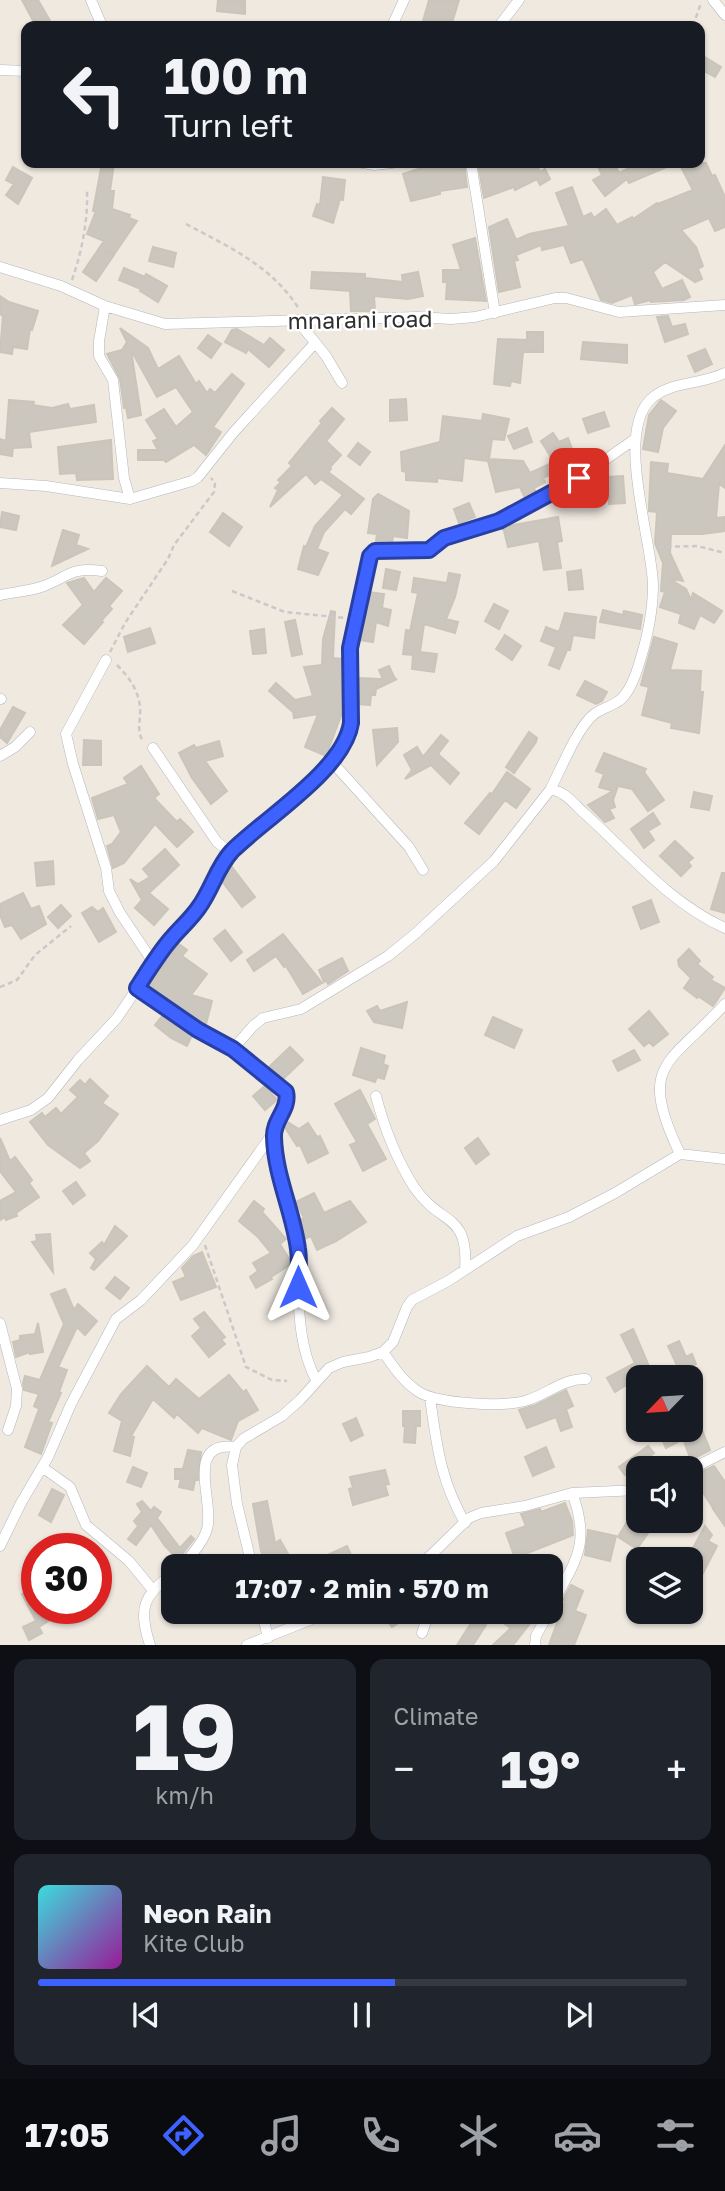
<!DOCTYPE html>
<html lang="en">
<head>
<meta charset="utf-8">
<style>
	body { margin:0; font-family:"Golos Text",sans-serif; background:#20242c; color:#f1f3f6; height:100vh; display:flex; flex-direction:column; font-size:26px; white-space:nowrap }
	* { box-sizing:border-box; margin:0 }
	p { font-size:23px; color:#9ea1a6 }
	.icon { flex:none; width:38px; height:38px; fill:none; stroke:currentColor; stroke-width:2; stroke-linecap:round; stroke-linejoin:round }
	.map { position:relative; height:1645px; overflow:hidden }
	.drawer { display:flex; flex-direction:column; gap:14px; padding:14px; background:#0d0f14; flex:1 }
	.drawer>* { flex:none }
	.top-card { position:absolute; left:21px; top:21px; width:684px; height:147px; border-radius:14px; box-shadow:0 2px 5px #0004; background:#171b24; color:#f1f3f6; overflow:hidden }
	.needle { width:46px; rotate:245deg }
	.fabs { position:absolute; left:626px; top:1365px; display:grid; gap:14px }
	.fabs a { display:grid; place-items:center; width:77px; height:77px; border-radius:14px; background:#171b24; box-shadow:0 2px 5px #0004; font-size:35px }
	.speed { position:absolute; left:21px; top:1533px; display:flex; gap:14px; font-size:35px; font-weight:700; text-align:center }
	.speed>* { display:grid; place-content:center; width:91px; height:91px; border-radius:50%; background:#171b24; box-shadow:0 2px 5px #0004; line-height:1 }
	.speed .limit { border:10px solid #d22; background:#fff; color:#111 }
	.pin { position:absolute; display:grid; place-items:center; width:60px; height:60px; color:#fff; margin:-30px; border-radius:14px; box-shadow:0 4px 10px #0006 }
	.me { position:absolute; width:77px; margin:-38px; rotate:0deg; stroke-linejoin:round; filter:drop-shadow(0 0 5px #0008) }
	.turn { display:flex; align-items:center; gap:24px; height:147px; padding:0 28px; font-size:32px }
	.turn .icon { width:91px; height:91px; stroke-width:2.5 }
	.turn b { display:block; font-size:49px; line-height:60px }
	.big { font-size:52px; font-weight:700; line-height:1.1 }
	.drawer .tile { flex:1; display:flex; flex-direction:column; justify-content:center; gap:10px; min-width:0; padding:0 24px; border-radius:14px; background:#20242c }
	.drawer .dial { align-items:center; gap:0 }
	.dial b { font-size:91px; line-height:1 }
	.song { display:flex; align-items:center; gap:21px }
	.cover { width:84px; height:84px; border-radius:10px; background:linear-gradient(135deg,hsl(180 70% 55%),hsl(300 70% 35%)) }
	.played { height:7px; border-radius:4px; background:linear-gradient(90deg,#3e62ff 55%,#363941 55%) }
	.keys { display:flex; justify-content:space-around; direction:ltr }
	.heat { display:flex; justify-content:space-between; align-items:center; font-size:38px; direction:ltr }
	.drawer .tiles { flex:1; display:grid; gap:14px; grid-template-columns:1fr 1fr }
	.tile:last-child { grid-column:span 2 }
	.trip { position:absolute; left:161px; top:1554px; width:402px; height:70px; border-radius:14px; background:#171b24; box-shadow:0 2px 5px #0004; font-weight:700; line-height:70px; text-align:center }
	.tab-bar { display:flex; height:112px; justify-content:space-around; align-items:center; background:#090b0e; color:#9ea1a6 }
	.tab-bar .icon { width:49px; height:49px }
	.tab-bar .selected { color:#3e62ff }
	.tab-bar b { font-size:32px; color:#f1f3f6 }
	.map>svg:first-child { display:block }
	.building { fill:#cbc7be; stroke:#cbc5b9; stroke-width:2 }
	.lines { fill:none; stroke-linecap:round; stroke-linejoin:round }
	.street-casing { stroke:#b4b7c1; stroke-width:11 }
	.path { stroke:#c9c9c9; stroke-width:2.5; stroke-dasharray:5 3.5; stroke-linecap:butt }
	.street { stroke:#fff; stroke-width:10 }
	.route-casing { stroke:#2840a6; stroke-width:18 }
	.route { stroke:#3e62ff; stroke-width:12 }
	.labels { text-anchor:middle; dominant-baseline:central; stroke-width:5; stroke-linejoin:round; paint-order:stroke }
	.street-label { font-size:23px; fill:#2e2e2e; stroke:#fff }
</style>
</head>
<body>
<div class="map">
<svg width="725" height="1645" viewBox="0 0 725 1645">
	<rect width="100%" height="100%" fill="#efe9e0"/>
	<!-- building -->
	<path class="building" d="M22 0H38L53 26H36Z
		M218 0H245V14L217 11Z
		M429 0H459L451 26H440L423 21Z
		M700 54 721 67 715 77 700 69Z
		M102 163H114L110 191H114L112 209 130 215 129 218 137 221 115 253 106 251 114 255 96 281 83 272 104 241 87 234 96 211H93Z
		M437 163H464L467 187 440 191V194L411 201 403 174Z
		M478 163H536L540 172 545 169 550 179 540 185 537 179 515 190 514 187 484 198Z
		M596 163H614L619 173 640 163H676L629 183 627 179 605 196 593 180 602 175Z
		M679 163H706L712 176 715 175 725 197V227L715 231 709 218 681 230 696 247 703 266 698 269 702 279 695 282 665 262 653 272 662 289 682 280 690 297 684 300 651 302V300L635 304 632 295 612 303 601 300 583 259 571 263 564 245 542 250 541 245 516 255 518 260 514 261 520 287 499 292 489 227 507 219 516 240 529 234 569 226 556 193 572 187 583 217 591 213 594 218 606 209 617 225 632 217 633 219 657 203 658 204 693 190Z
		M13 167 32 178 18 204 6 195 14 184 6 180Z
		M323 177 345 180 343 200 340 199 333 223 313 216 317 204 320 205Z
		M475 238 486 301 446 299 447 282H443V270H461L453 245Z
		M153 247 176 253 173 267 149 261Z
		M124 268 145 277 146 274 167 286 158 302 140 291 141 289 119 280Z
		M312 272 365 274V278L403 282 402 275 418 272 423 296 408 299 374 296 375 311H351L350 291 311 288Z
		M0 296 9 302 38 311 32 330 30 329 27 349 13 347 12 354 0 352 3 316 0 314Z
		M668 316 672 327 685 324 688 334 665 342 657 317Z
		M120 328 148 348 158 369 179 356 196 384 199 381 207 393 210 389 215 393 232 374 244 384 213 427 221 432 206 455 194 445 166 462 164 460H138V450H158L153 441 158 439 146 420 164 409 176 427 193 412 176 387 157 397 131 350 141 415 128 418 126 407 124 408 120 379 107 354 122 350 127 342Z
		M237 329 264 345 270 338 284 350 269 367 248 349 246 353 225 342 232 330Z
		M527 332H543V352H523L520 383 511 381 510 386 494 384 498 339 527 340Z
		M208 335 221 344 211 358 198 348Z
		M583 342 627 345V363L581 359Z
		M705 349 712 364 695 372 688 356Z
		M406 399 407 420 390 421V400Z
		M9 400 34 402 33 405 52 408 68 404 70 409 94 405 96 422 29 432 31 447 13 448 12 456 0 454V439L6 441Z
		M661 400 676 411 663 428 658 452 643 449 649 415Z
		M332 408 344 419 326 441 341 455 330 467 331 469 328 472 364 499 351 514 345 509 324 532 317 549 328 553 318 575 298 569 304 546 306 547 315 526 343 495 321 479 315 484 306 474 270 507 278 490 275 488 281 482 278 480 292 466 289 463 322 423 320 421Z
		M604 412 609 426 588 433 583 419Z
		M483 414 509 419 504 440 492 439 489 459 523 461 530 473 554 462 541 441 553 433 559 442 568 438 577 462 543 478 545 482 534 488 536 492 525 498 520 487 496 492 488 461 464 458 462 481 437 478V482L406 480V472L402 471 401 452 440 442 443 416 482 421Z
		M527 428 532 442 514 449 508 436Z
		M111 440 113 479 77 480 76 473 60 474 58 447Z
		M358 443 370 452 360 465 348 456Z
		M725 445V488L719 484 716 518 725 517V531L702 534H671L670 553 683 581 668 578 686 589 691 600 693 593 722 611 714 623 700 615 694 629 679 623 681 614 660 607 665 592 661 591 663 563 655 543 657 512 649 511V508L651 462 668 464 667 473 703 479Z
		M623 476 625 503 609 504 607 477Z
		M378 494 409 511 407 538 393 536 392 543 376 541 377 534 368 533 373 499Z
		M469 503 475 517 459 523 454 509Z
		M2 512 19 516 16 530 0 527Z
		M223 513 242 527 229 546 210 532Z
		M558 517 562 541 557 542 561 568 544 570 539 541 508 547 503 527Z
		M63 530 79 535 76 545 88 549 52 566Z
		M386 569 400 572 396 590 383 588Z
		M581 570 583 589 569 590 567 572Z
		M449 573 460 575 455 597 446 619 458 622 455 633 424 624 420 652 437 654 434 672 412 669 413 655 403 654 406 630 410 631 418 593 412 592 414 578 447 583Z
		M84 578 94 592 106 578 122 591 109 606 112 609 101 621 103 622 84 644 63 625 83 605 67 583Z
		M368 592 384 594 382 608 391 610 388 626 376 622 373 642 359 640 370 604 366 603Z
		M494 604 508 611 499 629 485 621Z
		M603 610 623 615 624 611 642 615 640 629 600 622Z
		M331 611 335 612 333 658 343 659V710L326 756 305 747 318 714 294 718 293 712 269 691 276 683 295 700 313 696 304 667 322 665 323 639Z
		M565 613 596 617 594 638 573 635 570 650H567L559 669 549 665 556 647 541 641 546 627 559 632Z
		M295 620 302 654 292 656 285 622Z
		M150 628 155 643 128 652 124 637Z
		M264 629 266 653 253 654 250 631Z
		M505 635 521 646 512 660 496 649Z
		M654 637 677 644 670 670 701 671 700 692H703L699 733 671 728 672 723 642 715 649 687 641 685Z
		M389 666 395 679H397L376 689 375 695H371L370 705 358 704V678L383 679 379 670Z
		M585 681 607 692 602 701 596 704 577 695Z
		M13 707 25 713 7 743 0 737V730Z
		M397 728 398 742 377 765 373 730Z
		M529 732 537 738 536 742 514 773 506 767Z
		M441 735 448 741 438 754 459 773 450 784 431 765 405 779 412 770 404 755 417 747 423 757Z
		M84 740 101 741V765H83Z
		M219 741 223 756 205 761 227 791 211 804 192 778 179 753 194 745 196 748Z
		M604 753 646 769 644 772 664 800 648 811 632 789 618 786 613 800 615 807 609 809 614 818 605 822 588 805 613 791 599 787 604 774 596 771Z
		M141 766 159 794 154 798 177 822 180 819 193 832 177 847 155 824 124 863 113 868 107 846 112 844 121 832 114 815 98 819 92 798 128 784 124 778Z
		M507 772 530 789 516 808 505 800 479 834 465 823 490 793 492 794Z
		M694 792 712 796 709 810 691 807Z
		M653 813 660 824 648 831 654 840 644 848 631 829Z
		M675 841 693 858 688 862 691 866 681 876 660 856Z
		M165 849 179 865 149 893 168 909 154 925 135 908 142 900 130 879 138 884 150 877 143 869Z
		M53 861 54 884 37 886 35 863Z
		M232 867 255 897 242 907 221 880Z
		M722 873H725V913L711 909Z
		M23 893 31 909 39 906 46 924 21 939 12 925 5 927 0 915V904Z
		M651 900 659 922 641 929 633 907Z
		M61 905 71 916 58 928 48 917Z
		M92 907 98 912 103 908 116 932 99 942 82 913Z
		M225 930 242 952 231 961 214 939Z
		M283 934 322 983 303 994 286 966 284 967 276 956 254 971 247 960Z
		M179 944 187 950 182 956 207 974 191 995 212 1001 206 1024 199 1022 147 986Z
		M689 949 700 961 697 964 713 977 711 980 725 988 713 1006 698 996 697 998 684 988 691 978 679 966 678 960Z
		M342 958 348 971 328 984 326 980 324 982 319 970Z
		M407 1002 402 1028 374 1022 367 1011 377 1006 380 1011Z
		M649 1011 668 1034 653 1046 649 1042 644 1046 629 1029Z
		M163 1015 192 1035 187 1046 171 1038 155 1025Z
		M493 1017 522 1030 514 1048 485 1035Z
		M290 1047 303 1060 283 1079 270 1066Z
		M361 1048 385 1056 383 1064 388 1066 384 1079 377 1077 375 1082 353 1075Z
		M634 1050 640 1060 618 1071 613 1061Z
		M90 1079 108 1096 102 1103 118 1114 98 1141 84 1153 90 1161 80 1168 48 1145 30 1122 42 1113 45 1117 56 1108 61 1114 78 1097 70 1090 80 1080 85 1085Z
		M265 1086 277 1100 265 1110 253 1096Z
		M360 1090 375 1119 367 1124 386 1159 363 1171 350 1145 357 1142 335 1104Z
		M286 1121 299 1129 308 1123 317 1137 320 1136 328 1153 308 1163 300 1145 297 1146 284 1126Z
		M0 1138 10 1161 15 1157 32 1180 29 1183 39 1197 16 1213 17 1216 6 1220 5 1217 0 1220V1201L16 1192 0 1171Z
		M478 1138 489 1154 476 1164 465 1148Z
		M76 1182 85 1195 73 1204 63 1191Z
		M314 1193 324 1213 350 1201 366 1222 336 1241 317 1250 311 1236 304 1239 300 1220 304 1218 296 1202Z
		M254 1201 264 1209 262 1212 286 1239 280 1244 291 1262V1264L271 1277 272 1279 256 1288 250 1277 258 1271 253 1263 271 1253 258 1237 239 1221Z
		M115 1226 127 1236 94 1270 91 1268 96 1259 90 1253 102 1242 104 1245Z
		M50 1234 53 1272 32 1242 37 1241 36 1235Z
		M202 1252 216 1287 181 1300 173 1282 186 1277 182 1268 193 1256Z
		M115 1277 129 1288 120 1299 106 1288Z
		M65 1289 74 1310 78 1304 97 1321 85 1335 77 1327 58 1367 67 1370 59 1392 61 1393 48 1422 52 1423 41 1454 25 1447 39 1409 34 1406 39 1394 24 1390 23 1383 25 1376 40 1380 64 1324 51 1294Z
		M204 1312 225 1337 221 1340 225 1344 209 1357 192 1336 201 1328 194 1319Z
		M38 1323 43 1352 30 1354V1352L16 1357 13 1342 20 1340V1336L35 1334Z
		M633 1329 652 1373 639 1377 615 1392 607 1378 635 1363 621 1335Z
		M679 1341 686 1357 692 1354 696 1364 680 1372 668 1346Z
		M147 1366 169 1387 176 1379 199 1399 229 1375 243 1392 246 1390 258 1410 238 1421 231 1440 202 1428 198 1433 177 1414 174 1418 153 1399 131 1436 134 1437 130 1456 114 1451 122 1421 109 1413 121 1394Z
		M566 1390 573 1406 566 1409 572 1427 561 1431 556 1417 527 1428 519 1410 536 1405Z
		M403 1411H420V1426H416L415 1443 404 1442 405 1426H403Z
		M356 1418 363 1435 351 1441 343 1424Z
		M658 1430H702L710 1450 691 1460 683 1439 666 1448Z
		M648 1446 654 1453 625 1475 619 1467Z
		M546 1447 554 1467 533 1476 525 1457Z
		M188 1450 201 1452 198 1480H195L193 1490 179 1487 181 1479H175V1469H183Z
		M714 1466 725 1482V1526L713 1509 715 1506 713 1508 692 1476Z
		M133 1467 147 1473 141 1487 127 1482Z
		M385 1470 389 1484 385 1485 388 1495 353 1505 349 1489 353 1488 350 1477Z
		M52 1489 64 1495 51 1522 39 1515Z
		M142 1501 151 1511 154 1507 161 1512 157 1518 180 1548 191 1536 194 1539 178 1559 165 1546 151 1525 136 1545 128 1539 138 1526 134 1521 142 1512 137 1504Z
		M267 1501 275 1543 280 1540 291 1559 278 1566H269L261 1551 253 1504Z
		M565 1503 572 1521 573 1535 515 1558 506 1533 526 1526 521 1514 540 1509 541 1512Z
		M627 1522 634 1527 637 1522 650 1530 637 1549 618 1537Z
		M705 1526 712 1535 708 1541 717 1546 700 1579 691 1575V1559H687Z
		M588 1530 616 1536 610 1561 585 1555Z
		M347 1546 356 1566H329L325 1556Z
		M571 1585 583 1591 575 1611 586 1615 574 1645H549L565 1601 563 1600Z
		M33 1589 37 1596V1608H52L56 1616 39 1627 42 1633 29 1640 23 1627 36 1621 22 1594Z
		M382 1612H415L392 1627Z
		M515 1612H539L513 1645H493L511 1628 505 1624Z
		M475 1617 486 1625 473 1645H457Z"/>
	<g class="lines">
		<!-- street casing -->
		<g class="street-casing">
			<path id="street" d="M91 0 102 26
				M713 0 725 15
				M392 26 404 0
				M499 26 519 0
				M0 70 26 71
				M363 163 374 165 392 163
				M471 163 495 313
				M0 267 61 286 105 306 165 324 418 317 451 319 475 317 555 298H566L619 312 725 305
				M105 306 99 341V356L113 380 124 478 130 499
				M297 320 326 356 342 383
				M0 483 46 486 130 499 192 481 198 477 233 433 315 343
				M0 595C14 592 31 591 44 586 69 576 71 567 102 571
				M106 660 66 734 73 764 106 868 109 891 120 913 153 962
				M0 699H1
				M153 748 217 842 231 853
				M0 756 15 747 30 732
				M332 762 409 847 423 870
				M550 790C560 771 577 729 592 716 599 709 611 707 620 700 629 693 636 675 639 664 647 639 653 611 653 585 652 539 615 433 651 399 670 381 702 385 725 373
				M137 988 198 1030 233 1049 286 1092C290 1109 273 1120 274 1137 275 1176 293 1210 298 1248 300 1260 298 1273 298 1286 299 1319 301 1351 316 1380
				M233 1049 253 1026 263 1018 301 1009 388 956 415 934 494 861 550 790C563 789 575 805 584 813 630 854 668 902 725 928
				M376 1096C384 1127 397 1160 414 1187 441 1227 469 1211 465 1270
				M0 1120 31 1110 48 1098 78 1060 117 1018 171 938 200 906 218 870 231 852 332 762 343 749 349 734 351 723 350 648 366 562 375 551H424L450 536 499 521 579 478 635 439
				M680 1154C637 1063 668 1066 725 1004
				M0 1323 17 1389 16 1406 8 1430
				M383 1352C393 1366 403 1382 419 1392 439 1404 502 1407 525 1401 547 1395 563 1378 586 1379
				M430 1398C437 1446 440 1479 465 1523
				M42 1467 70 1487 86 1525 129 1561 152 1589
				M691 1469 725 1452
				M0 1546 21 1503 48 1457 71 1404 116 1319 141 1300 193 1245 273 1133
				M182 1566C191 1555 203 1543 207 1529 215 1502 183 1440 236 1447
				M252 1566 237 1504 232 1465 236 1447 243 1439 282 1416 300 1400 329 1368 343 1362 369 1357 383 1352 393 1342 407 1307 412 1300 448 1281 517 1236 569 1217 615 1193 680 1154 725 1159
				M416 1566 430 1556 469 1518 481 1513 525 1506 572 1493 639 1490
				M551 1607C574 1562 592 1546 572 1493
				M262 1612 268 1638
				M422 1633 429 1612
				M150 1645C138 1608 143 1596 173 1573
				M247 1645 330 1612
				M535 1645 536 1636 549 1612"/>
		</g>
		<!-- path -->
		<path class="path" d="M693 26 701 3
			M186 224C229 247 272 266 299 309
			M72 280C82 251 88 221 87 190
			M658 547 697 546 725 553
			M232 591 285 612 345 618
			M110 652 125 623 168 559 174 545 214 492 215 483 211 478
			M117 665C129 677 139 691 140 708 141 720 136 731 143 741
			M0 987 17 980 35 955 71 926
			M205 1245 246 1367 272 1380 287 1381"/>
		<!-- street -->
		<use href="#street" class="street"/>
	</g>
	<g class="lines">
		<!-- route casing -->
		<g class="route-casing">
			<path id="route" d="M298 1287C298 1274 300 1261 298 1249 293 1211 275 1176 274 1137 273 1120 290 1109 286 1092L233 1049 198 1030 137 988C148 971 158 954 171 939 180 928 191 919 199 907 212 889 217 867 232 851 265 818 344 770 351 723L350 648 370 556 375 551 429 550 444 538 499 521 579 478"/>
		</g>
		<!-- route -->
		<use href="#route" class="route"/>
	</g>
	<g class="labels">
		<!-- street labels -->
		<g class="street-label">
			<text transform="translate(360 319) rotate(-1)">mnarani road</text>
		</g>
	</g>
</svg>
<div class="fabs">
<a><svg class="needle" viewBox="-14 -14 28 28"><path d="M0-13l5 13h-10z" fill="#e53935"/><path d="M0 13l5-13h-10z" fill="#9ea1a6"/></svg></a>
<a><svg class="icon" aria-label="sound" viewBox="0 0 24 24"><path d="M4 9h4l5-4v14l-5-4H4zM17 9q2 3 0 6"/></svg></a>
<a><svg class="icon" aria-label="layers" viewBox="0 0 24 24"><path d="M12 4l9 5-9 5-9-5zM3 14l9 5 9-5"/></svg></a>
</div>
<div class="speed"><div class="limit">30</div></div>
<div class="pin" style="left:579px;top:478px;background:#d93025"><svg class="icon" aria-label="arrive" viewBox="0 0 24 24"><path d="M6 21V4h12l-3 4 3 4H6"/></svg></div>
<svg class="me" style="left:298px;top:1287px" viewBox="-20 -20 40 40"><path d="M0-17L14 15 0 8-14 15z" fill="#3e62ff" stroke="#fff" stroke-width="4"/></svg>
<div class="trip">17:07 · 2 min · 570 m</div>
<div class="top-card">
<div class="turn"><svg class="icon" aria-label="left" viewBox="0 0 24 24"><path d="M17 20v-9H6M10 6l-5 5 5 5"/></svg><div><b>100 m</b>Turn left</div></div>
</div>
</div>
<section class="drawer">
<div class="tiles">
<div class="tile dial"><b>19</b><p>km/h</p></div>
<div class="tile"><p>Climate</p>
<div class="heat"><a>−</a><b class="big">19°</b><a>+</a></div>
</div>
<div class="tile">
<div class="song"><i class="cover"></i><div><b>Neon Rain</b><p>Kite Club</p></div></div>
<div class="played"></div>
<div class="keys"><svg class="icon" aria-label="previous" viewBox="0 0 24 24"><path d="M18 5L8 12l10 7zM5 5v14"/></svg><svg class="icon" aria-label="pause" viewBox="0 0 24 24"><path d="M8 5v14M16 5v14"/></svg><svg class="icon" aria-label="next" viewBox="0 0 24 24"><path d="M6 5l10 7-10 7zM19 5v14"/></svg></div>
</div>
</div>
</section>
<nav class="tab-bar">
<b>17:05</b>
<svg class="icon selected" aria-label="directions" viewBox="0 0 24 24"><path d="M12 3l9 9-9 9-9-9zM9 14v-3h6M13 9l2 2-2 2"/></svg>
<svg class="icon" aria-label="music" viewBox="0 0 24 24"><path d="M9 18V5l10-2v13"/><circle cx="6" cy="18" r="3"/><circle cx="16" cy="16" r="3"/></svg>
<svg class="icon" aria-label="phone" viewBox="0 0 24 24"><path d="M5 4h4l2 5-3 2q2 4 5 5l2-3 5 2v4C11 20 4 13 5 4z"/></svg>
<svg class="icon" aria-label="climate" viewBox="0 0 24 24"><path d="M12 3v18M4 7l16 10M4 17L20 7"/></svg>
<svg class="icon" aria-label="car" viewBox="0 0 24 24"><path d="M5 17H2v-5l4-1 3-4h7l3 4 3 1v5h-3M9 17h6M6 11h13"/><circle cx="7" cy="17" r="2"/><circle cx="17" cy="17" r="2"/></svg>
<svg class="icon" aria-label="filters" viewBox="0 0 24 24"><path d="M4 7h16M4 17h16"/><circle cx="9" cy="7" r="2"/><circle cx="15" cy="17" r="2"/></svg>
</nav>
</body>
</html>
